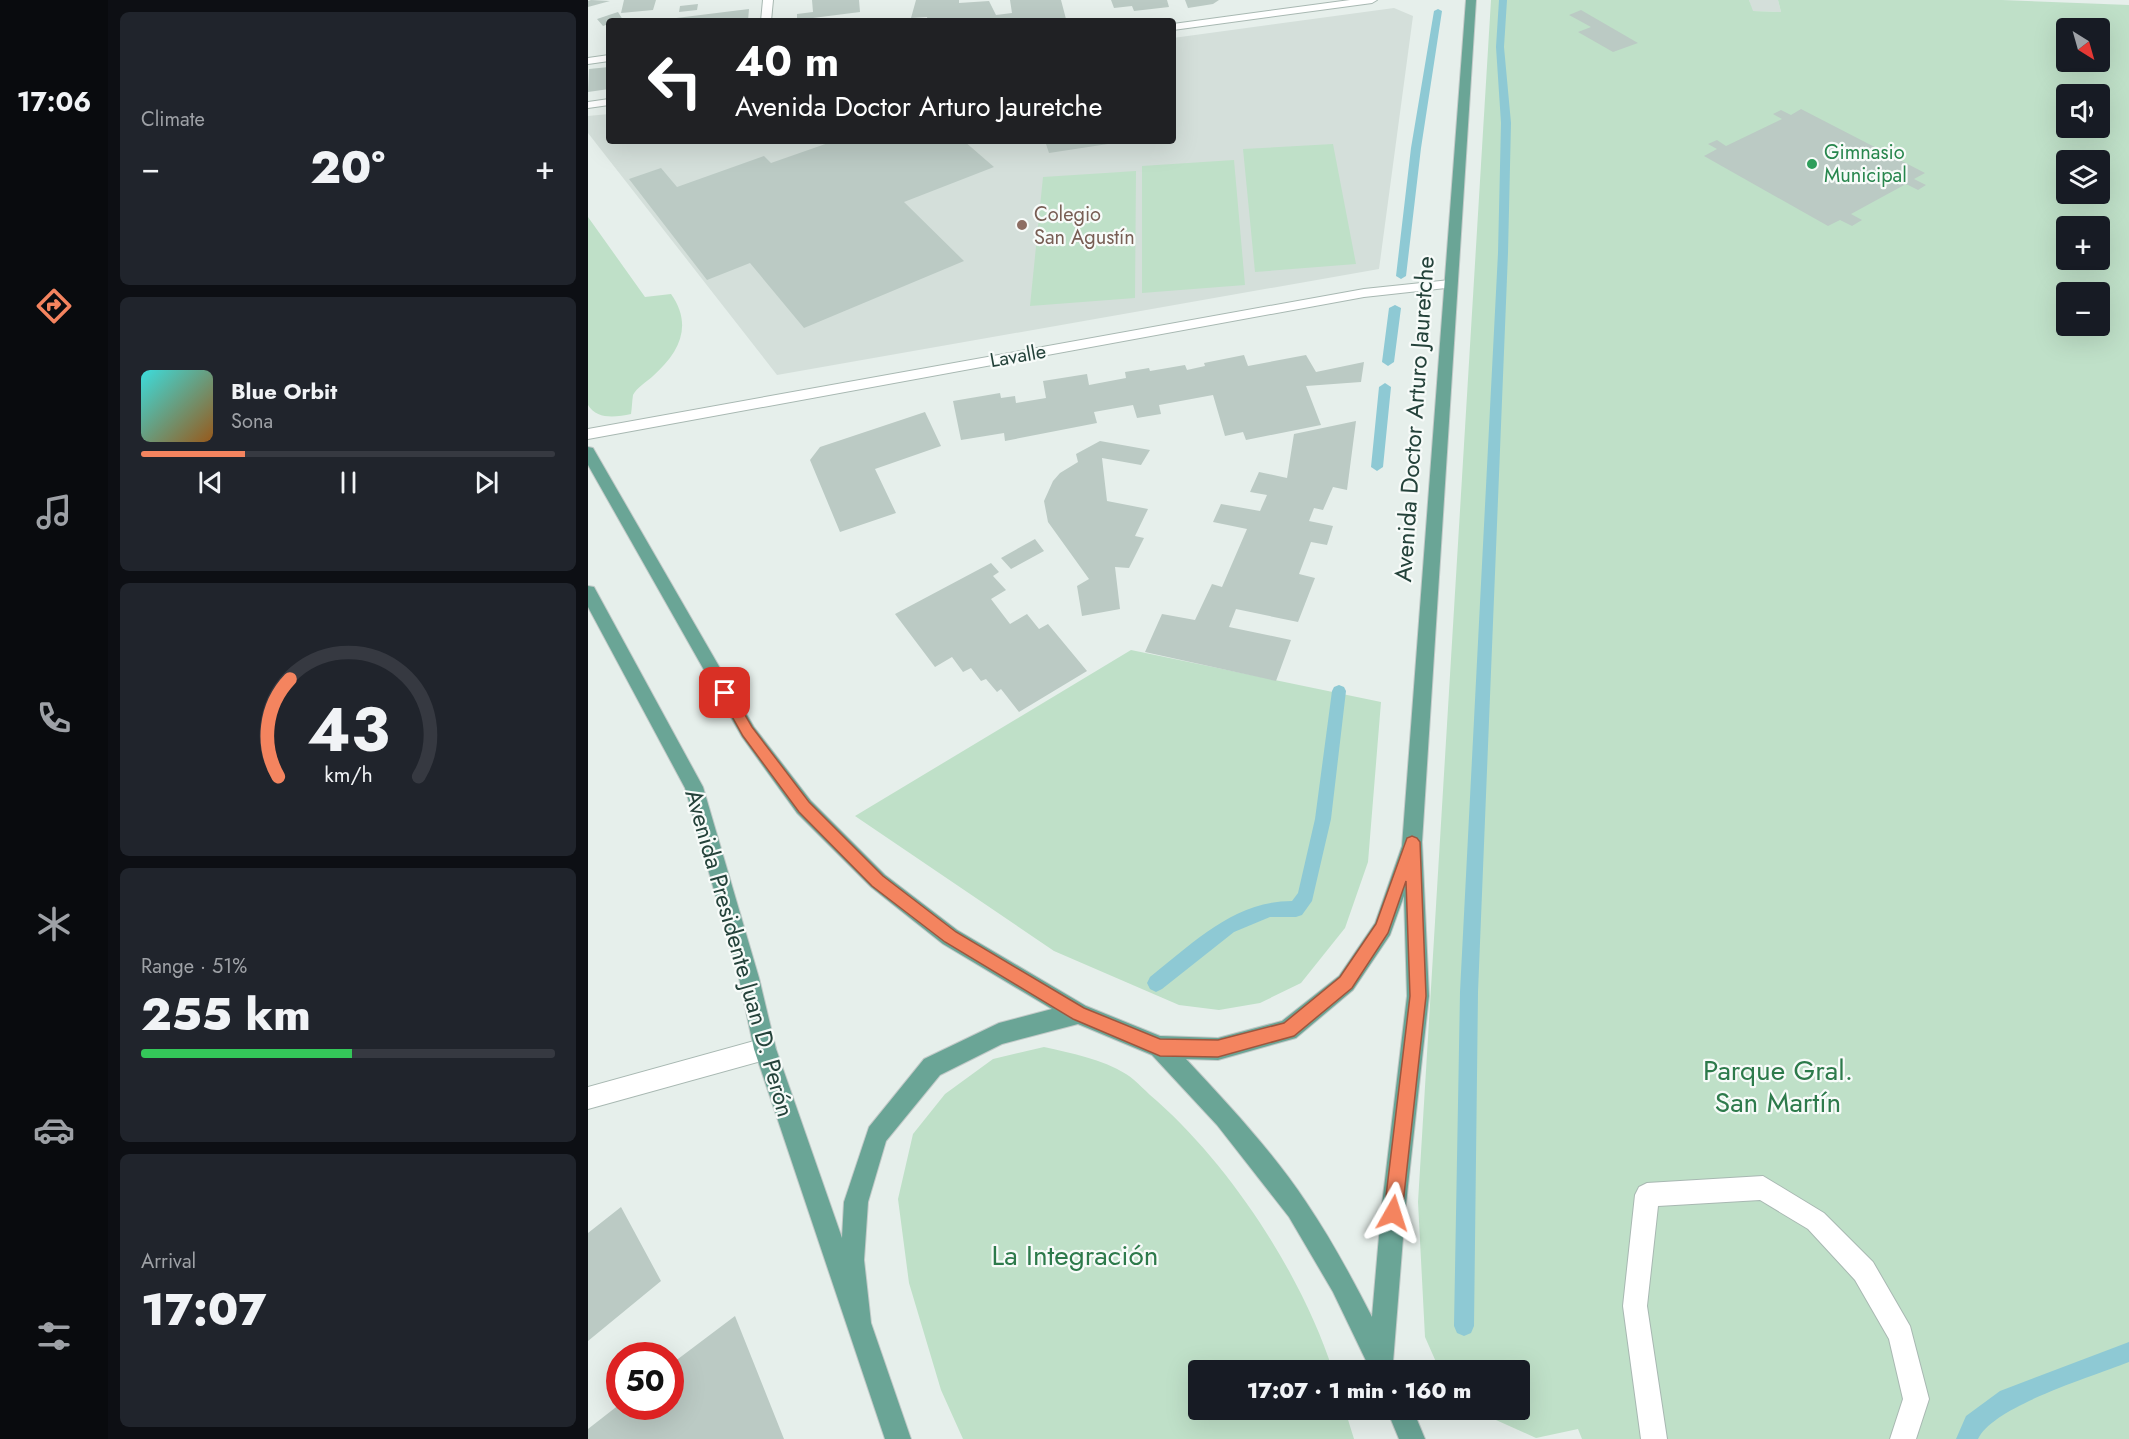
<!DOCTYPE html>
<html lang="en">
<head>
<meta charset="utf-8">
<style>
	body { margin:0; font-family:Jost,sans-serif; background:#20242c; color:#f1f3f6; height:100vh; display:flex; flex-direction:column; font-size:22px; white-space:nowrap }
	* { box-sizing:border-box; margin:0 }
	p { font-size:20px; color:#9ea1a6 }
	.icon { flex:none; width:33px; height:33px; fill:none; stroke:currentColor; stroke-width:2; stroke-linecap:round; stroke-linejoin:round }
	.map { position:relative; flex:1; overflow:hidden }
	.drawer { display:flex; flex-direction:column; gap:12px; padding:12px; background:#0d0f14; width:480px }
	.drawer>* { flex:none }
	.guide { position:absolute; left:18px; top:18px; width:570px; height:126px; border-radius:6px; box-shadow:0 6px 24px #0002; background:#202124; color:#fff; overflow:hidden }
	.needle { width:39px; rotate:143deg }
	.fabs { position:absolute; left:1468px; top:18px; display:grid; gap:12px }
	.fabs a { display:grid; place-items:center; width:54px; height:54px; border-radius:6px; background:#171b24; box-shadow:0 6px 24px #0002; font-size:30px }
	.speed { position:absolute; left:18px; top:1342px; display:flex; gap:12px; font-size:30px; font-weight:700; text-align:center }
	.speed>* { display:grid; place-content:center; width:78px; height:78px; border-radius:50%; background:#171b24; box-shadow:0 6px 24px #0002; line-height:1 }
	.speed .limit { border:9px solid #d22; background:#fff; color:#111 }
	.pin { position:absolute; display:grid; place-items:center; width:51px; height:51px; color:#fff; margin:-26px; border-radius:12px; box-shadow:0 3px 9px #0006 }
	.me { position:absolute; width:66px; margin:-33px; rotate:6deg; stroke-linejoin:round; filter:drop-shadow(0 0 4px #0008) }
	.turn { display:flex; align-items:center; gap:21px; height:126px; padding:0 30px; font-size:27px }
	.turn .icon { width:78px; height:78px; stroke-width:2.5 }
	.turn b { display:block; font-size:42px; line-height:51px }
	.big { font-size:45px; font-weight:800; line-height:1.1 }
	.drawer .widget { flex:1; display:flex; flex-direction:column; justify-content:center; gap:9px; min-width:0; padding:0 21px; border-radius:9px; background:#20242c }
	.drawer .dial { align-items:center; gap:0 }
	.dial svg { height:156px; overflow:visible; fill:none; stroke:#363941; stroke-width:7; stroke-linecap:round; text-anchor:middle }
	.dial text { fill:#f1f3f6; stroke:none }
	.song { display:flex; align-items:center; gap:18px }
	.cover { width:72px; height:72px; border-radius:9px; background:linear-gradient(135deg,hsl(180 70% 55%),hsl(30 70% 35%)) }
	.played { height:6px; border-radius:3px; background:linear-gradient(90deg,#f4845f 25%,#363941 25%) }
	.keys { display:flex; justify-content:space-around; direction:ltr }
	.heat { display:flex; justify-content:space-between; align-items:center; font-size:33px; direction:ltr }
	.charge { height:9px; border-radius:4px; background:linear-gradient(90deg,#34c759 51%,#363941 0) }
	.trip { position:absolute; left:600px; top:1360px; width:342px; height:60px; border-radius:6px; background:#171b24; box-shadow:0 6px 24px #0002; font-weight:800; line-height:60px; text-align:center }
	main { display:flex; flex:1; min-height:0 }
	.tabs { display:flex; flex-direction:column; width:108px; justify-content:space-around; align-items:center; background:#090b0e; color:#9ea1a6 }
	.tabs .icon { width:42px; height:42px }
	.tabs .selected { color:#f4845f }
	.tabs b { font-size:27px; color:#f1f3f6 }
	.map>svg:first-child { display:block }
	.built { fill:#d4dfda }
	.green { fill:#bfe0c8; fill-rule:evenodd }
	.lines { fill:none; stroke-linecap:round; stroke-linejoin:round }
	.stream { fill:#8ec9d4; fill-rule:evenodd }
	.building { fill:#bbcac4 }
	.minor-casing { stroke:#a8b8b2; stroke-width:2 }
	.major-casing { stroke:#c2cac8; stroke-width:2 }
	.minor { fill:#fff; fill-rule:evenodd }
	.major { fill:#6aa596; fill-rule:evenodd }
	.route { fill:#f4845f; stroke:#9f563e; stroke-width:1.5 }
	.leisure-dot { fill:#2e9e5b; stroke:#f7fbf9; stroke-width:2 }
	.education-dot { fill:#8d6e63; stroke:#f7fbf9; stroke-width:2 }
	.labels { text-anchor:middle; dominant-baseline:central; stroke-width:4.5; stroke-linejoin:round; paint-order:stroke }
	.far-leisure-label { font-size:20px; fill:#27864d; stroke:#f7fbf9; text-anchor:start }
	.far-education-label { font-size:20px; fill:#785e54; stroke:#f7fbf9; text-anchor:start }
	.far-street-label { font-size:20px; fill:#24423a; stroke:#f7fbf9 }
	.street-label { font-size:24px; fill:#24423a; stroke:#f7fbf9 }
	.near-park-label { font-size:28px; fill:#2d7a4b; stroke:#f7fbf9 }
</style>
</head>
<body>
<main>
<nav class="tabs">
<b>17:06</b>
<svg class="icon selected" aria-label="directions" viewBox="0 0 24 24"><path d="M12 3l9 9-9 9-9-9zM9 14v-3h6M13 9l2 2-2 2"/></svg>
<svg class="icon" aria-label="music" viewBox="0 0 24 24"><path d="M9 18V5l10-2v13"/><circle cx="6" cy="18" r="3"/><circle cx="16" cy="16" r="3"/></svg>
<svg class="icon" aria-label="phone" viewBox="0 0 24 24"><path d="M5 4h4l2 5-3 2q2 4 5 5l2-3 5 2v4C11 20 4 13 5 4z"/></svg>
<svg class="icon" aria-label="climate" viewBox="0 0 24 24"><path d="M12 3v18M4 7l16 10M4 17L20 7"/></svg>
<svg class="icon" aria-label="car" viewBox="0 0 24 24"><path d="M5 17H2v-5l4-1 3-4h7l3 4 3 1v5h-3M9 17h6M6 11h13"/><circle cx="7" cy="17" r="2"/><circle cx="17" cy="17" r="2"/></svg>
<svg class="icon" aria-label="filters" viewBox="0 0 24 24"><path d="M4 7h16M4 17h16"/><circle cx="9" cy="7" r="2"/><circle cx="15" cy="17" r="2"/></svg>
</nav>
<section class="drawer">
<div class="widget"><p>Climate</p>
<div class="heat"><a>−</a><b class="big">20°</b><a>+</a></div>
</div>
<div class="widget">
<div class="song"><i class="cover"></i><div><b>Blue Orbit</b><p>Sona</p></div></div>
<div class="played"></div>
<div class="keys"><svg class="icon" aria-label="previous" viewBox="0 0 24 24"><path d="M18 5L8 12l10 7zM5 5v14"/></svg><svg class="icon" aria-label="pause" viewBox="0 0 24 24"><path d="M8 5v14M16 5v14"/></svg><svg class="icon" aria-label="next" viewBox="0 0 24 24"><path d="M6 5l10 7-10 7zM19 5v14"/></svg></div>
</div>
<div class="widget dial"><svg viewBox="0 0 100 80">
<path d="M14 69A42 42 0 1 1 86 69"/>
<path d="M14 69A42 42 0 0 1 20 19" stroke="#f4845f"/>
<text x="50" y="56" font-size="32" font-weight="700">43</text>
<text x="50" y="72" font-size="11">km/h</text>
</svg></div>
<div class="widget"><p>Range · 51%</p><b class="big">255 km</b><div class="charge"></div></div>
<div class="widget"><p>Arrival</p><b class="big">17:07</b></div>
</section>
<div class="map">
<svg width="1541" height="1439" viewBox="0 0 1541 1439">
	<rect width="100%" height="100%" fill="#e6efeb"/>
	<!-- built -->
	<path class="built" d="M1161 0H1190L1193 12 1164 11Z
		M806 8 825 16 791 269 189 375 0 133V116L21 114V141H585V38Z"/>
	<!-- green -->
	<path class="green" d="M903 0H1161L1165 11 1193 12 1190 0H1414L1541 5V1439H994L990 1429 948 1438 908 1420 896 1410H932V1371H852L837 1337 830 1202ZM1479 28H1512V62H1479ZM1479 94H1512V128H1479ZM1479 160H1512V194H1479ZM1479 226H1512V260H1479ZM1479 292H1512V326H1479Z
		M745 144 768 264 667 272 655 149Z
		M646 160 657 285 554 293V166Z
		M548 171 547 298 442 306 455 177Z
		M0 217 57 297 83 294C105 325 92 352 65 376 60 381 48 388 45 395 44 401 44 408 43 414 28 417 9 420 0 405Z
		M543 650 793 702 780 862 757 928 713 983 672 1003 631 1010 591 1005 466 951 267 816Z
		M456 1047C483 1053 514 1059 538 1074 549 1081 559 1093 569 1101 644 1168 714 1275 745 1371H610V1410H757L766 1439H375L353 1390 321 1283 310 1199 325 1134 357 1094 405 1059Z"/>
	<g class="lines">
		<!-- stream -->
		<path class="stream" d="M911 0H919L916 47 923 123 920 253 890 992 886 1326 883 1333 876 1336 869 1333 866 1326 872 992 910 253 913 123 908 47Z
			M850 9 854 11 833 148 818 276 813 279 808 276 823 148 846 11Z
			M807 305 813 308 806 362 800 366 794 362 801 308Z
			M797 383 803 387 795 467 789 471 783 467 791 387Z
			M751 685 756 687 758 691 743 819 724 901 714 915 708 917H682L646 932 574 989 568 992 562 989 559 983 562 977C605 943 646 901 704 901L710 893 727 819 744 691 746 687Z
			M1541 1342V1362C1506 1376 1405 1406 1390 1439H1368L1378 1416 1412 1391Z"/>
	</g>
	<!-- building -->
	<path class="building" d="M36 0H68L65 10 33 13Z
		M224 0H271L272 12 209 20V14L225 12Z
		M328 0H371V3L401 1 408 15 424 13 422 0H473L478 19 461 21H340L339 17 323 18Z
		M523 0H579L581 7 546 11 544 6 526 8Z
		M597 0H631L625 4 600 8Z
		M0 1 3 0 22 1 0 7Z
		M110 4 109 10 91 12 92 6Z
		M161 9 160 21H72V20Z
		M993 10 1050 43 1025 52 990 32 1003 27 981 15Z
		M30 12 35 20 21 21V24L15 26 9 19Z
		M21 67V89L0 92 1 69Z
		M1213 109 1337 173 1326 179 1338 185 1330 190 1318 184 1263 214 1274 220 1264 226 1252 220 1240 226 1116 156 1129 149 1120 144 1129 140 1138 146 1194 119 1185 114 1193 110 1203 115Z
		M246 141H376L406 167 316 202 376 261 216 328 162 263 119 280 41 179 73 168 89 187 176 156 183 163Z
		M457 141H533V142L461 153Z
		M656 355 660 366 718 355 728 372 776 362 773 382 718 386 733 425 658 440 655 432 637 436 625 395 571 405 573 414 549 418 545 405 506 412 509 423 417 441 416 433 373 440 365 401 412 393 413 398 427 396 428 403 458 398 455 381 499 374 501 385 538 378 537 372 561 368 562 371 597 365 599 370 617 366 616 363Z
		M337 412 353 446 287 469 308 513 252 532 222 460 232 447Z
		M768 421 759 490 745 487 735 510 726 508 721 521 745 526 739 545 723 542 711 574 727 578 710 622 648 609 641 627 703 640 688 681 557 652 574 614 607 620 624 584 634 587 659 529 625 522 633 504 672 511 679 495 662 492 671 472 699 478 706 434Z
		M512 441 562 450 553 465 514 458 519 501 560 509 547 536 556 538 541 568 527 567 532 609 494 616 489 586 501 579 460 522 456 501 465 481 472 473 490 462 488 454Z
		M447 539 456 551 423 569 413 558Z
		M403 563 411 572 405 576 418 590 403 599 422 624 439 614 451 629 460 624 499 671 431 712 413 689 409 692 398 679 393 681 383 668 375 672 364 657 347 667 307 614Z
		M33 1207 73 1281 0 1341V1233Z
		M147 1316 196 1439H0V1429L32 1404V1407H82V1365Z"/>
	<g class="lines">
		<!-- minor casing -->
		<g class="minor-casing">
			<path id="minor" d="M175 0H185L183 21H173Z
				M762 0H789L784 3 585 30V24Z
				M21 55V61L0 64V58Z
				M21 99V105L0 108V102Z
				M862 280 869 284 867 287 776 297 0 439V429L776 289Z
				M177 1038 185 1041 188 1049 185 1057 177 1060 0 1109V1087Z
				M1175 1176 1236 1213 1285 1262 1322 1326 1341 1399 1328 1439H1302L1315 1399 1301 1339 1267 1280 1220 1229 1172 1200 1070 1206 1059 1306 1079 1439H1053L1035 1306 1047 1195 1051 1187 1059 1183Z"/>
		</g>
		<!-- major casing -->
		<g class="major-casing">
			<path id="major" d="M878 0H888L834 842 841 996 817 1213 805 1362 801 1371H783L745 1292 701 1217 629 1125 564 1055 490 1024 414 1044 352 1075 298 1141 280 1202 276 1260 283 1323 323 1439H297L166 1049 151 978 97 788 0 607V586L6 587 115 787 171 978 188 1049 254 1238 256 1202 281 1127 336 1059 411 1023 464 1009 355 944 283 887 209 813 154 737 0 465V447L5 448 166 727 223 801 297 875 369 930 498 1006 572 1036 630 1038 694 1021 751 976 787 923 814 846ZM816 896 819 996 793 1213 784 1317C764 1278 743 1239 718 1202 684 1151 640 1104 598 1059L630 1060 708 1038 765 990 802 935Z
				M799 1410H825L837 1439H811Z"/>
		</g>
		<!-- minor -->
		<use href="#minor" class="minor"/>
		<!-- major -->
		<use href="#major" class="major"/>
	</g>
	<!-- route -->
	<path class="route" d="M137 687 142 689 164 727 221 802 295 876 368 932 496 1008 572 1039 630 1040 696 1023 752 977 788 924 819 838 824 836 829 838 832 842 838 996 814 1213 812 1220 805 1222 799 1220 796 1213 822 996 818 881 800 933 764 988 706 1036 630 1057 572 1056 485 1019 357 942 284 886 211 812 155 736 131 693Z"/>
	<!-- markers -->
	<circle class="leisure-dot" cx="1224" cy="164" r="6"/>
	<circle class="education-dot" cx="434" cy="225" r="6"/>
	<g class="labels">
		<!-- far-leisure labels -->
		<g class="far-leisure-label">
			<text x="1236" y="152">Gimnasio<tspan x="1236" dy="23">Municipal</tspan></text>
		</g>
		<!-- far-education labels -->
		<g class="far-education-label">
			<text x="446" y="214">Colegio<tspan x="446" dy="23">San Agustín</tspan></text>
		</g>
		<!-- far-street labels -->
		<g class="far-street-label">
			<text transform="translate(430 356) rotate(-10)">Lavalle</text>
		</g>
		<!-- street labels -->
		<g class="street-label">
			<text transform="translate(826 419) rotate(-86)">Avenida Doctor Arturo Jauretche</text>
			<text transform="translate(152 953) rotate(74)">Avenida Presidente Juan D. Perón</text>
		</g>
		<!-- near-park labels -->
		<g class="near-park-label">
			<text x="1190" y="1070">Parque Gral.<tspan x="1190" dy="32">San Martín</tspan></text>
			<text x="487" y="1255">La Integración</text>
		</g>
	</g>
</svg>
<div class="fabs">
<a><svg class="needle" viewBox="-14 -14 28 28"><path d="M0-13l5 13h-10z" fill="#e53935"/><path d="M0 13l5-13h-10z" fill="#9ea1a6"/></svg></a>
<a><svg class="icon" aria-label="sound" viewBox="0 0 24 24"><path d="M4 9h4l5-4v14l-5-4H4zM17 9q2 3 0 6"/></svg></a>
<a><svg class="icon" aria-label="layers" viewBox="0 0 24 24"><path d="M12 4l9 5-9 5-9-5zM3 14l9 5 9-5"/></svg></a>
<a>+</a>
<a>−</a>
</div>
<div class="speed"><div class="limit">50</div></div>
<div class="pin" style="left:137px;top:693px;background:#d93025"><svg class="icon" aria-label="arrive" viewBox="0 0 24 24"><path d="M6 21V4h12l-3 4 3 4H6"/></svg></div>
<svg class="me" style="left:805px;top:1213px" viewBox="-20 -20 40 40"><path d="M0-17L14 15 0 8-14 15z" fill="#f4845f" stroke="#fff" stroke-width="4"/></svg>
<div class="trip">17:07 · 1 min · 160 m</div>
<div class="guide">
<div class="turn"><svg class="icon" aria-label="left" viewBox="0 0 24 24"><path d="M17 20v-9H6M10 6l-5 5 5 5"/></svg><div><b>40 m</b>Avenida Doctor Arturo Jauretche</div></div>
</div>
</div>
</main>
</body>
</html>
